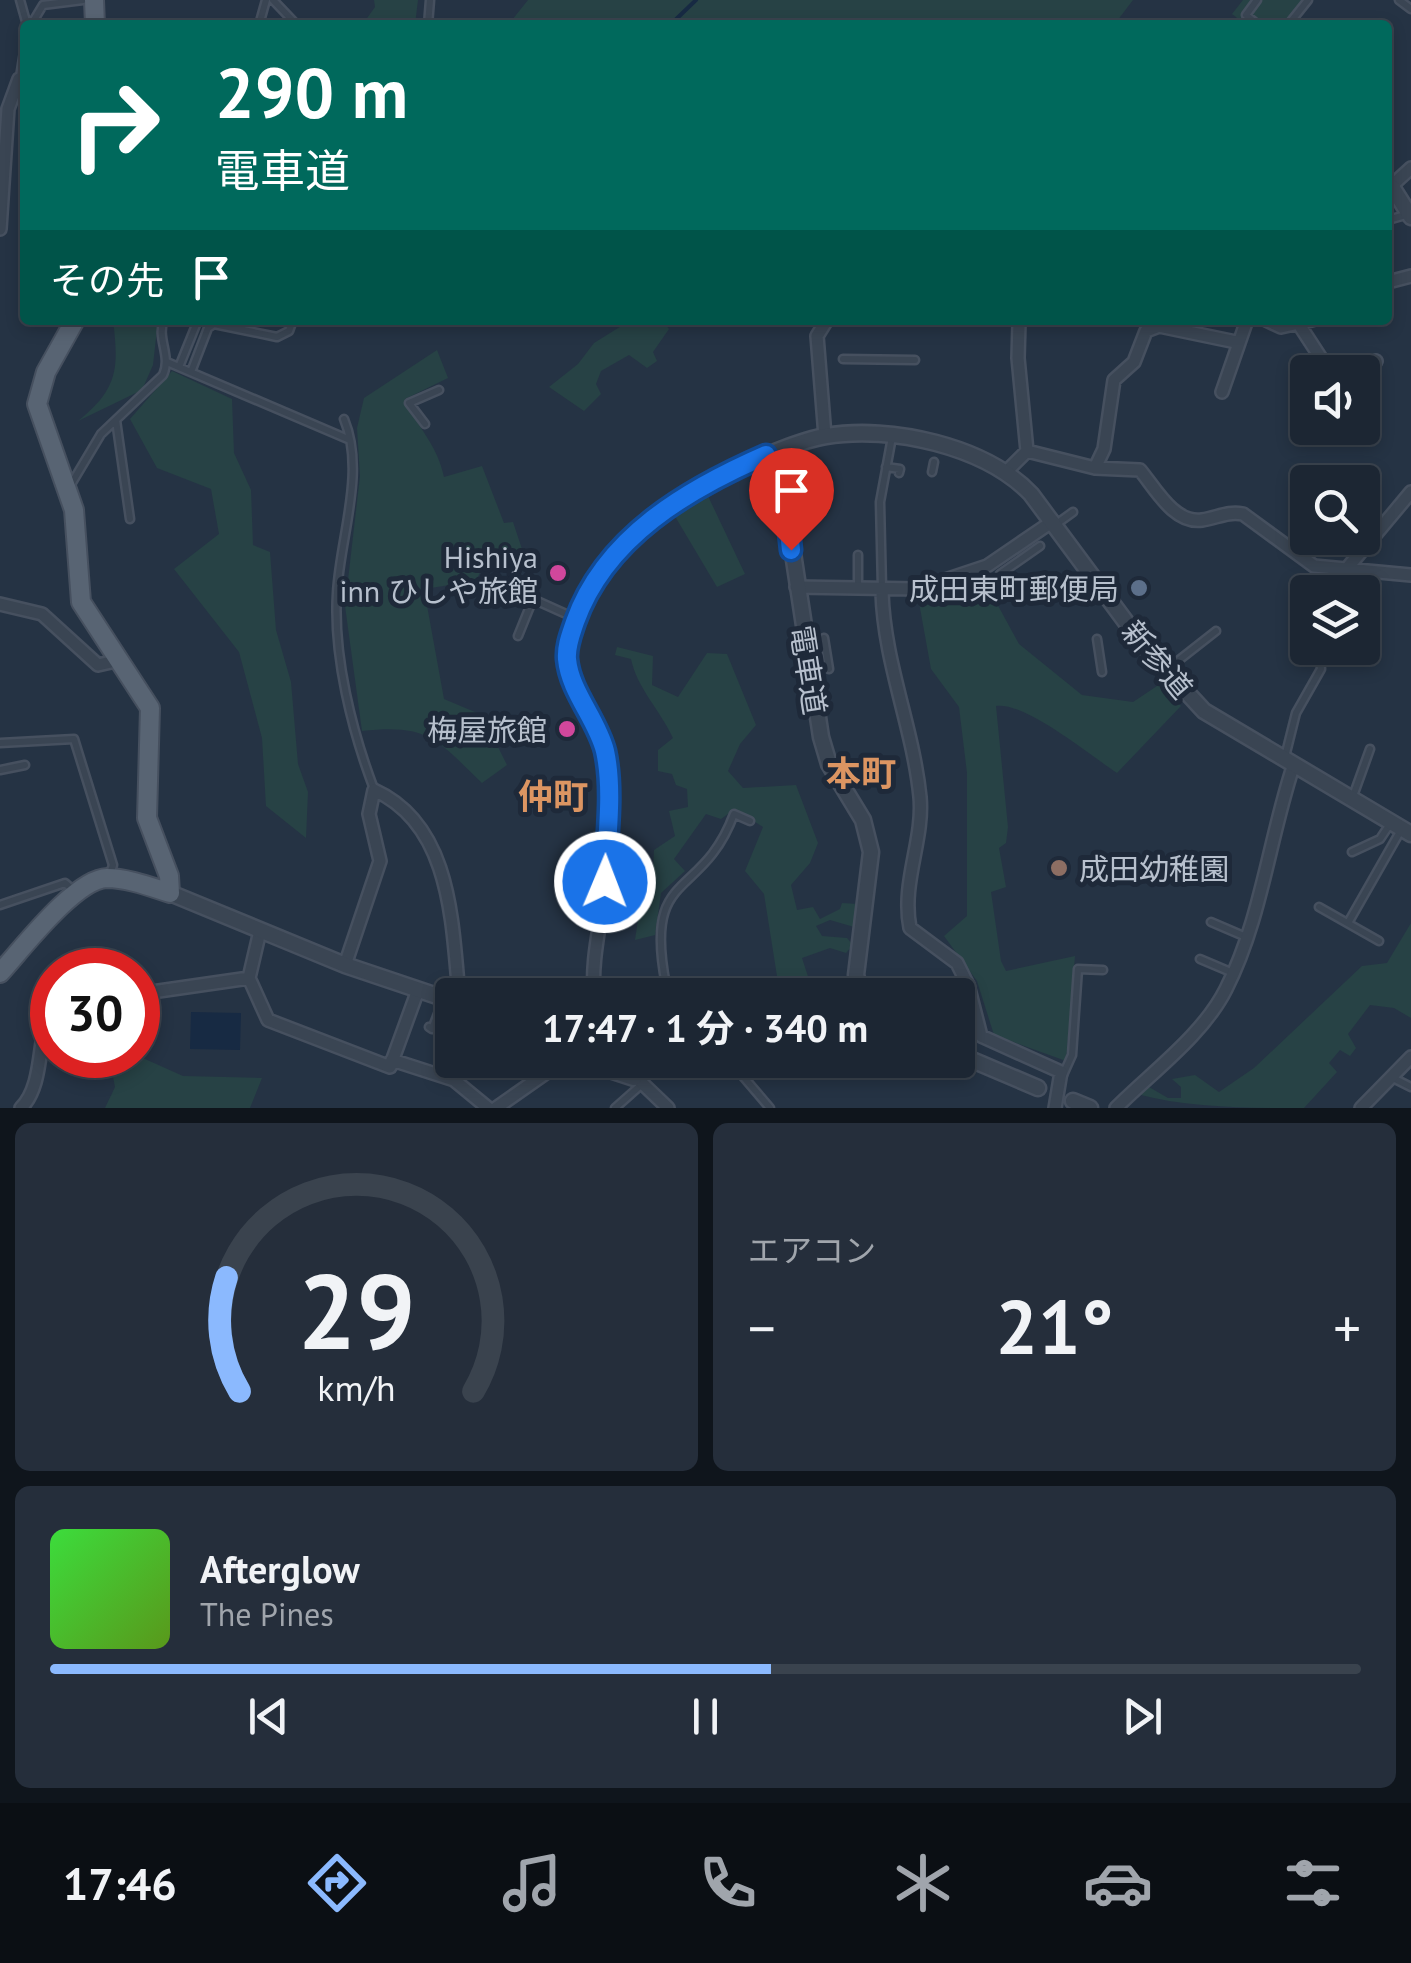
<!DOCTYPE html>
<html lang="ja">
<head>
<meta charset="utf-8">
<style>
	body { margin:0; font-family:"PT Sans","Noto Sans JP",sans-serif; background:#252e3b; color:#f1f3f6; height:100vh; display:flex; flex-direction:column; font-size:38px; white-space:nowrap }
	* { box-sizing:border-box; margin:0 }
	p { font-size:32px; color:#a0a5ac }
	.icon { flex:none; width:55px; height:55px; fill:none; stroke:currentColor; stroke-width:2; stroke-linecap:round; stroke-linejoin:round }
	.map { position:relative; height:1108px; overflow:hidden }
	.panel { display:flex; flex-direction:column; gap:15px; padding:15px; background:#0f151c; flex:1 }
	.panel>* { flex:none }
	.hud { position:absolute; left:20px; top:20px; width:1372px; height:305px; border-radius:10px; box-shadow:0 5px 15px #0003,0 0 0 2px #3a434e; background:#00695c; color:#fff; overflow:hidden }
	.controls { position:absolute; left:1290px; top:355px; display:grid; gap:20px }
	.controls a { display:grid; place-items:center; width:90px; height:90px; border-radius:10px; background:#1c2633; box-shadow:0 5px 15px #0003,0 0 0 2px #3a434e; font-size:50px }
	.speed { position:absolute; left:30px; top:948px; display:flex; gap:20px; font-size:50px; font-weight:700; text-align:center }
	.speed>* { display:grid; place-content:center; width:130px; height:130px; border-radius:50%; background:#1c2633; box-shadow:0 5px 15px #0003,0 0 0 2px #3a434e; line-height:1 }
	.speed .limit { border:15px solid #d22; background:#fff; color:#111 }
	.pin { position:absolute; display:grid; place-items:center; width:85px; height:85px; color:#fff; margin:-102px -42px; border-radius:50% 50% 50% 0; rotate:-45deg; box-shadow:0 0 10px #0007 }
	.pin .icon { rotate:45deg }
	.me { position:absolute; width:110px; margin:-55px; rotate:1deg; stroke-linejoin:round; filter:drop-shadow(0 0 8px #0008) }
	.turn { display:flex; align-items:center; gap:35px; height:210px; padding:0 30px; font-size:45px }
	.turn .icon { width:130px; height:130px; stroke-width:2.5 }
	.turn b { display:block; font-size:70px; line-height:85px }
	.then { display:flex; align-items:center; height:95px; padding:0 30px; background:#0003; gap:20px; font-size:38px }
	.big { font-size:75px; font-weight:700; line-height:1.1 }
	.panel .card { flex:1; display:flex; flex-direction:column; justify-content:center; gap:15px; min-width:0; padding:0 35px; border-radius:15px; background:#252e3b }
	.panel .dial { align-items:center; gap:0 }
	.dial svg { height:260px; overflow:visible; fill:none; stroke:#3a434e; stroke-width:7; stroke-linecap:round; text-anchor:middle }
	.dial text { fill:#f1f3f6; stroke:none }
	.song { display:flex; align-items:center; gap:30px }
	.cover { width:120px; height:120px; border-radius:15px; background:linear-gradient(135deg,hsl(120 70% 55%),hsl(90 70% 35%)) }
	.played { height:10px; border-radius:5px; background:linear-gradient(90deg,#8bb9fe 55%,#3a434e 55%) }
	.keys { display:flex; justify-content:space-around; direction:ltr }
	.heat { display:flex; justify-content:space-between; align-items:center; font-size:55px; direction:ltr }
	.panel .tiles { flex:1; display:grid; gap:15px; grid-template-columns:1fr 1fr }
	.card:last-child { grid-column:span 2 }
	.trip { position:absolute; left:435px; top:978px; width:540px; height:100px; border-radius:10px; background:#1c2633; box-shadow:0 5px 15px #0003,0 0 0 2px #3a434e; font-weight:700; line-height:100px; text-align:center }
	.dock { display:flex; height:160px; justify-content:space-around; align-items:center; background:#0b0f14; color:#a0a5ac }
	.dock .icon { width:70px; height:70px }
	.dock .on { color:#8bb9fe }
	.dock b { font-size:45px; color:#f1f3f6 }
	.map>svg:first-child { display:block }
	.green { fill:#274245 }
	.water { fill:#172a43 }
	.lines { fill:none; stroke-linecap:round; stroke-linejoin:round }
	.stream { stroke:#172a43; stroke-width:4 }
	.service-casing { stroke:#46505f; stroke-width:11 }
	.minor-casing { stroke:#46505f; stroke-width:16 }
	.tertiary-casing { stroke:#46505f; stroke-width:19 }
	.primary-casing { stroke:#46505f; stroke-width:22 }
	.service { stroke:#3a4553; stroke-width:6 }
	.minor { stroke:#3a4553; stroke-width:11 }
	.tertiary { stroke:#3a4553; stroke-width:14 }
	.primary { stroke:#586473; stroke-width:18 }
	.route-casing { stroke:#114b97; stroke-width:25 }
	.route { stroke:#1a73e8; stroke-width:18 }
	.hotel-dot { fill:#d1479c; stroke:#1e2939; stroke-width:4 }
	.service-dot { fill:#5c6f8a; stroke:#1e2939; stroke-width:4 }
	.education-dot { fill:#8d6e63; stroke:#1e2939; stroke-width:4 }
	.labels { text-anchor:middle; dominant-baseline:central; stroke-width:10; stroke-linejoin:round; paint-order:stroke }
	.poi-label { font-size:30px; fill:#b7c0cd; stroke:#1e2939; text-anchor:end }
	.street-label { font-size:30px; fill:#b7c0cd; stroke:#1e2939 }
	.quarter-label { font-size:35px; font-weight:bold; fill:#dc9562; stroke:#1e2939 }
</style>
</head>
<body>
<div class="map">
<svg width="1411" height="1108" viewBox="0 0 1411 1108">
	<rect width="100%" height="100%" fill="#253344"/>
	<!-- green -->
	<path class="green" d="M374 0H418L415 25H323L365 21 375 7Z
		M528 0H1133L1114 25H508Z
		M1243 0H1312L1292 25H1246L1232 14Z
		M113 320H158L153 365 142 390 78 421C118 389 119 369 113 320Z
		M631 320H662L669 329 653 352 657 361 647 368 629 355 601 371 596 384 601 394 584 411 549 387 578 364 594 343Z
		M437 350 448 378 405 399C420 432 437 444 444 477L482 466 504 523 513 522 522 549 511 572 483 566 476 581 424 589 444 699 482 715 507 765 482 783C436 739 429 724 362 731L345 606 360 476 357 428 364 398Z
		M172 371 232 399 234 453 251 490 253 545 270 552 276 630 291 682 298 764 308 792 306 838 266 806 262 738 239 652 174 569 219 534 211 489 157 468 130 419Z
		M708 496 745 574 717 587 673 513Z
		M983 578 1019 644 1082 695 1133 702 1160 684 1181 706 1117 773C1091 756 1024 701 996 706L1008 827 1006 843 999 848 1006 887 991 892 1001 961 1006 971 1075 956 1066 1061 994 1035 977 981 944 936 967 916V773L959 707 931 669 918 597Z
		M617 647 653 656 652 685 678 697 707 653 727 654 756 725 740 744 728 771 743 788 796 785 818 843 810 863 791 885 797 910 813 907 820 919 840 909 842 903 858 904 854 927 830 920 816 926 822 936 847 938 853 945 846 953 830 948 802 958 814 995H780L764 894 745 871 763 827 735 809 721 819 706 814 674 859 685 871 661 893 655 935 635 940 639 913 651 906 654 850 675 836 669 811 688 807 687 789 676 785 672 774 658 771V750L673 738C660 710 637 688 631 659L615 655Z
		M1411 923V1018L1394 1008 1370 1005 1348 1034 1356 1048 1350 1056 1340 1050 1329 1063 1337 1072 1304 1108C1248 1108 1188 1108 1137 1094L1149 1087 1168 1098H1181V1087L1172 1079 1195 1075 1219 1092 1254 1068 1362 966 1387 963Z
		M136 1055 183 1076 262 1078 250 1108H105L115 1087 111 1066Z"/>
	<!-- water -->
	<path class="water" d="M191 1012 241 1013 240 1050 190 1049Z"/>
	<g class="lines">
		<!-- stream -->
		<path class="stream" d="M670 25 696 0"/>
		<!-- service casing -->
		<g class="service-casing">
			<path id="service" d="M20 0 27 25
				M273 0 294 22 307 25
				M1257 0 1246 15 1258 25
				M1399 0 1411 9
				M31 25 43 5 83 0
				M259 25 266 0
				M319 25H353
				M428 25 430 0
				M1288 25 1308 0
				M20 77 25 45
				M1388 220 1409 214
				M843 359 915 360
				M167 362 350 440
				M179 367 198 320
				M191 372 208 328 214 324 277 337 289 331 293 320
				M344 419C366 472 340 537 337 593 333 656 352 731 374 789
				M116 420 130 519
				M425 424 409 403 439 390
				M886 467 900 469 899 473
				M932 472 934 462
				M70 486 101 434 163 375C172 356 156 338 164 320
				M1055 525 1073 512
				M858 555V589
				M1000 574 1040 546
				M882 588 880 502 892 437
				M515 591 575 618
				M1319 592 1320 591
				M1308 612V622
				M518 636 533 599
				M824 638 829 669
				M1097 639 1102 672
				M1165 671 1216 631
				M0 743 74 739 113 865 109 877
				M1284 761 1296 713 1321 669 1319 648
				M0 770 25 765
				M1352 799 1370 749
				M1352 852 1380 839 1390 824
				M0 905 65 883 73 890
				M1319 907 1379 941
				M1211 922 1246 937
				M1348 923 1401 830
				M1200 959 1233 973
				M666 985C643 867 701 902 734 814L750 821
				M651 995 672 984 680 995
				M429 1027 432 1029 443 1001
				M729 1060 770 1108
				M1063 1075 1072 1055 1078 969 1103 970
				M1393 1078 1411 1087
				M615 1108 641 1085"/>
		</g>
		<!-- minor casing -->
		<g class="minor-casing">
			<path id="minor" d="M1388 189 1411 168
				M0 229 8 109 19 79
				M1388 282 1411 276
				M1266 320 1281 327 1312 320
				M1019 323 1018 358 1027 451
				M1300 326 1330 372
				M1359 372 1376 361
				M1222 392 1247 320
				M825 436 817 336 827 320
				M1027 451 1095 468 1140 470C1155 488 1174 524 1202 520 1217 518 1227 511 1243 514L1314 566 1411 575
				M1095 468 1104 449 1114 380 1134 362 1146 331 1159 326 1236 342
				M1006 472 1027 451
				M1349 566 1411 492
				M796 587 918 589 987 566 1053 521
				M882 592C884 663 913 727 920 797 924 840 901 883 910 928L957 963 968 985 981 1036 1061 1072 1055 1108
				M0 604 42 614 98 665 120 660
				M260 931 249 978 268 1020 390 1067 418 990
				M345 965 380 861 369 814 374 790C452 825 452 924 459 995
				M138 994 249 978
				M594 995C591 957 602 920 605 882 608 845 610 805 607 768 605 728 572 700 567 662 565 647 571 632 576 618 605 535 691 489 767 455
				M392 1060 454 1080 488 1108
				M618 1060 668 1108
				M21 1108C46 1083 36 1031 52 1011
				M496 1108 546 1073 553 1060
				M1116 1108C1152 1072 1203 1035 1226 989 1261 920 1269 840 1293 767
				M1361 1108 1411 1057"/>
		</g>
		<!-- tertiary casing -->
		<g class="tertiary-casing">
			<path id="tertiary" d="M1392 187 1411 217
				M170 893 345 965 452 1001
				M862 995 856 975 871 852 863 820 829 764 821 737 787 514 767 455C786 448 806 439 826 436 891 425 985 446 1031 494L1143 645 1204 711 1411 834
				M958 1054 1038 1088
				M579 1060 634 1078
				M1073 1101 1090 1108"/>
		</g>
		<!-- primary casing -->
		<g class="primary-casing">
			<path id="primary" d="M94 0 95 25
				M0 973C22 949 75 879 107 878 127 878 151 887 170 893L169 876 147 818 150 708 81 602 74 510 37 404 46 372 75 320"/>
		</g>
		<!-- service -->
		<use href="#service" class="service"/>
		<!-- minor -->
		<use href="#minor" class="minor"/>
		<!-- tertiary -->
		<use href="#tertiary" class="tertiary"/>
		<!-- primary -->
		<use href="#primary" class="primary"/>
	</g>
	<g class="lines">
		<!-- route casing -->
		<g class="route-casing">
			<path id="route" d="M605 882C606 841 614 792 605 751 597 719 570 692 567 659 566 646 571 634 575 622 605 537 688 489 766 455L787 514 791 550"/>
		</g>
		<!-- route -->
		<use href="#route" class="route"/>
	</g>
	<!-- markers -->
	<g class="hotel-dot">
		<circle cx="558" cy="573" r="10"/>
		<circle cx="567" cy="729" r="10"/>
	</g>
	<circle class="service-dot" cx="1139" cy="588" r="10"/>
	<circle class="education-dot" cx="1059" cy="868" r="10"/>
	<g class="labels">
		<!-- poi labels -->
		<g class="poi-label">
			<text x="538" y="556">Hishiya<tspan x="538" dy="34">inn ひしや旅館</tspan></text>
			<text x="1119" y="588">成田東町郵便局</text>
			<text x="547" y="729">梅屋旅館</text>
			<text x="1079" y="868" text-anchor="start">成田幼稚園</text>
		</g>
		<!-- street labels -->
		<g class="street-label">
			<text transform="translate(1158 659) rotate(50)">新参道</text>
			<text transform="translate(809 670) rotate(81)">電車道</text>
		</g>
		<!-- quarter labels -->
		<g class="quarter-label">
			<text x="861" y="773">本町</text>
			<text x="553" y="796">仲町</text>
		</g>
	</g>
</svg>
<div class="controls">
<a><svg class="icon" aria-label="sound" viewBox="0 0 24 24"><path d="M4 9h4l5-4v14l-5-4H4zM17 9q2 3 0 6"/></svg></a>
<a><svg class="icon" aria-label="search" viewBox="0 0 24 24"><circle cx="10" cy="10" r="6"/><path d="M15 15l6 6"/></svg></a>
<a><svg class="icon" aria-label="layers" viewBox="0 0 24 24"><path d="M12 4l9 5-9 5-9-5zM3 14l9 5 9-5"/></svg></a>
</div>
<div class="speed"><div class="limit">30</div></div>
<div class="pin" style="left:791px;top:550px;background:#d93025"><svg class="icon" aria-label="arrive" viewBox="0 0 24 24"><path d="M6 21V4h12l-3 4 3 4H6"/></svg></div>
<svg class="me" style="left:605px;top:882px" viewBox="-20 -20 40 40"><circle r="17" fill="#1a73e8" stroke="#fff" stroke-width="3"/><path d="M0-11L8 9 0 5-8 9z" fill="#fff"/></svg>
<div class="trip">17:47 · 1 分 · 340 m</div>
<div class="hud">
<div class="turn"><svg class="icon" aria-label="right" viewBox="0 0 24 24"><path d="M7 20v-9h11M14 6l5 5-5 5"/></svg><div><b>290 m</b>電車道</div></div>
<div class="then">その先<svg class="icon" aria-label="arrive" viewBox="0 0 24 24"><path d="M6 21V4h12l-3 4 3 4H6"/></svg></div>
</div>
</div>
<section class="panel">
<div class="tiles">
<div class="card dial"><svg viewBox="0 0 100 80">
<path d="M14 69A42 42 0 1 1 86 69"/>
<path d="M14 69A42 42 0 0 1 10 34" stroke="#8bb9fe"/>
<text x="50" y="56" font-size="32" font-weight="700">29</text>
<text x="50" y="72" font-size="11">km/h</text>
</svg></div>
<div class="card"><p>エアコン</p>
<div class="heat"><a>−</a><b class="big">21°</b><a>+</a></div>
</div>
<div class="card">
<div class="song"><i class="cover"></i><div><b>Afterglow</b><p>The Pines</p></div></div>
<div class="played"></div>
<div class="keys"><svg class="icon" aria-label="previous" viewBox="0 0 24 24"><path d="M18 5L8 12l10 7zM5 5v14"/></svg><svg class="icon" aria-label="pause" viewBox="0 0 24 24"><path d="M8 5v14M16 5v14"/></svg><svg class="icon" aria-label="next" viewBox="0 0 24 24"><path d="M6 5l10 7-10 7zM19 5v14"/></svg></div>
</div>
</div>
</section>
<nav class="dock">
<b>17:46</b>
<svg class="icon on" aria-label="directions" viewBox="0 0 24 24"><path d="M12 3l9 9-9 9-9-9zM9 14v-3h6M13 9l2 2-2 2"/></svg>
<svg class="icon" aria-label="music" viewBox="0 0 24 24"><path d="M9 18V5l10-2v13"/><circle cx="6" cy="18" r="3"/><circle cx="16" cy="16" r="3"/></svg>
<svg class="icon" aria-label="phone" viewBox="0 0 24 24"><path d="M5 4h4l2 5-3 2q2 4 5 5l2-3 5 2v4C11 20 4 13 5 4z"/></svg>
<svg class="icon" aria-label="climate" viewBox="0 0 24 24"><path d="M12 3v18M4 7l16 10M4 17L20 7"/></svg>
<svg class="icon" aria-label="car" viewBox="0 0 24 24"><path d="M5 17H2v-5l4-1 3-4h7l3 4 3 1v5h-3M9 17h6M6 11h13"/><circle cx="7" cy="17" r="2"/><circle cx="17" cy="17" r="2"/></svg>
<svg class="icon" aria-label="filters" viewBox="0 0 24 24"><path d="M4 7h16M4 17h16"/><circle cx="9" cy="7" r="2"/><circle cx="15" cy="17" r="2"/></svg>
</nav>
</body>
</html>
